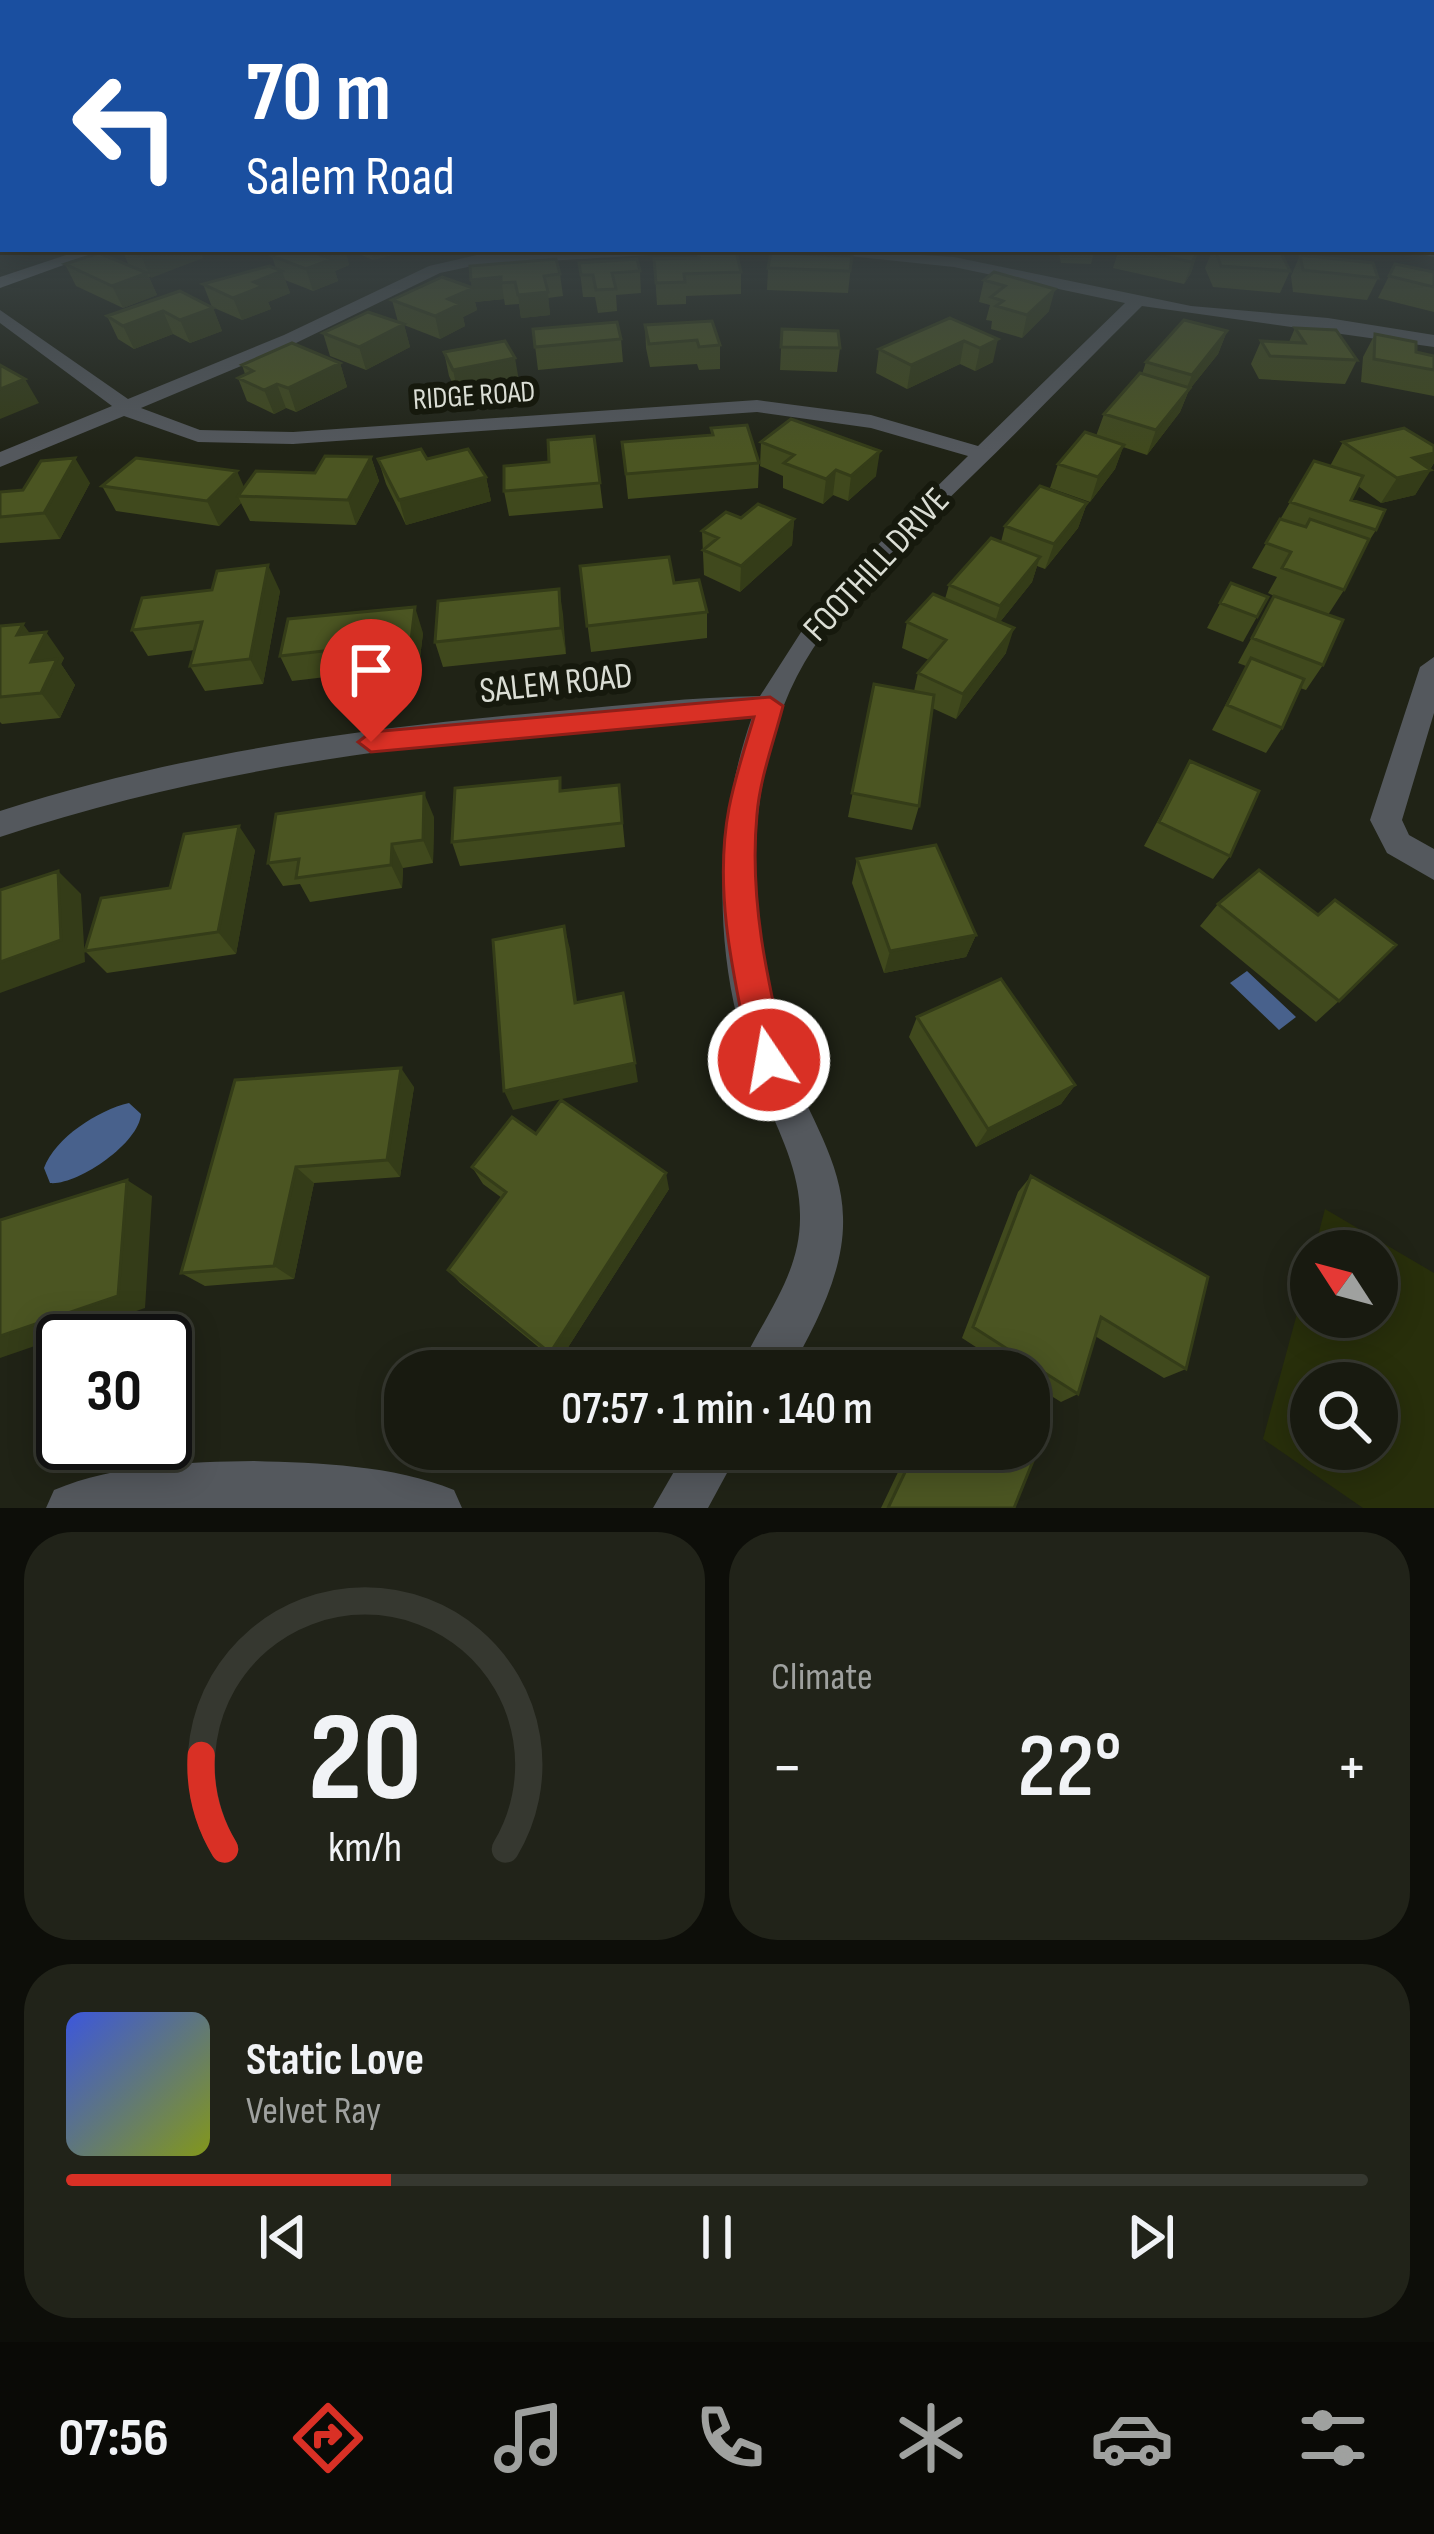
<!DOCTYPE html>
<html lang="en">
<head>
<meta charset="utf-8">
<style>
	body { margin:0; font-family:"Sofia Sans Condensed",sans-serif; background:#212319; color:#f1f3f6; height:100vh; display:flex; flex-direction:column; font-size:45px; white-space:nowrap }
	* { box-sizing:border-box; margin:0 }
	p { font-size:39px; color:#9fa19f }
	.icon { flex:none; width:66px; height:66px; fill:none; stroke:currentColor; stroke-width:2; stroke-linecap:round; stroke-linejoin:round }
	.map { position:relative; height:1508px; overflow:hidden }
	.side { display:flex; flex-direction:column; gap:24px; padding:24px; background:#0d0e09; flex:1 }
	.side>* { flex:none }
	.banner { position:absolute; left:0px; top:0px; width:1434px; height:252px; box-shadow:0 6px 30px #0003,0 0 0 3px #363830; background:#1a4fa0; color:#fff; overflow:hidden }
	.needle { width:78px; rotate:306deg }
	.controls { position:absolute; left:1290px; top:1230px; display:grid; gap:24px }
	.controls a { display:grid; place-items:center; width:108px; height:108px; border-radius:50%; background:#181a10; box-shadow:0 6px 30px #0003,0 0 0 3px #363830; font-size:60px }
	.speed { position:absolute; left:36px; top:1314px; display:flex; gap:24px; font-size:60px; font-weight:700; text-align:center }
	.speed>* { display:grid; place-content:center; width:156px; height:156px; border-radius:50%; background:#181a10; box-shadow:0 6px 30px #0003,0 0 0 3px #363830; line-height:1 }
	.speed .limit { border:6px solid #111; border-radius:18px; background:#fff; color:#111 }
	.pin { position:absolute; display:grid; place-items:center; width:102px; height:102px; color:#fff; margin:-123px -51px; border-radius:50% 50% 50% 0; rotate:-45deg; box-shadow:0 0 12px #0007 }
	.pin .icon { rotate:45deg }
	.me { position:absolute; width:132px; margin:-66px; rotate:348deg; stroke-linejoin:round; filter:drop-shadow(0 0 9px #0008) }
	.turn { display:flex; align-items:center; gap:42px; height:252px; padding:0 48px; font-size:54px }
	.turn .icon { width:156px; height:156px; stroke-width:2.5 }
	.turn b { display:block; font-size:84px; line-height:102px }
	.big { font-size:90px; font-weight:600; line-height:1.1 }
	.side .widget { flex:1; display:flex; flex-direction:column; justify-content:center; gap:18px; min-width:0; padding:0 42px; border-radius:48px; background:#212319 }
	.side .dial { align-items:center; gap:0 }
	.dial svg { height:312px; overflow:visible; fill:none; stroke:#363830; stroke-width:7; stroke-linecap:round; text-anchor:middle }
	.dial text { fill:#f1f3f6; stroke:none }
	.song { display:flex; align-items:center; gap:36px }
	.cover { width:144px; height:144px; border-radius:18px; background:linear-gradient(135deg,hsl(230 70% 55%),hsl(70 70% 35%)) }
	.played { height:12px; border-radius:6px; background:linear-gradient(90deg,#d93025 25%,#363830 25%) }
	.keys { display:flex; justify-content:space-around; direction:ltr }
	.heat { display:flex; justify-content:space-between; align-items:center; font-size:66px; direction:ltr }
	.side .tiles { flex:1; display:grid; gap:24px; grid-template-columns:1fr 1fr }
	.widget:last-child { grid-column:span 2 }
	.trip { position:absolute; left:384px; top:1350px; width:666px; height:120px; border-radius:48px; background:#181a10; box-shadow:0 6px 30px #0003,0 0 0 3px #363830; font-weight:600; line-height:120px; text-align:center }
	.tab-bar { display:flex; height:192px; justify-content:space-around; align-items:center; background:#0a0a06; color:#9fa19f }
	.tab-bar .icon { width:84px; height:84px }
	.tab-bar .active { color:#d93025 }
	.tab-bar b { font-size:54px; color:#f1f3f6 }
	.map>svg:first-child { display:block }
	.green { fill:#282f0b; fill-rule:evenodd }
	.water { fill:#48618c }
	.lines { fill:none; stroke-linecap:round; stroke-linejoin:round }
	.lane { fill:#54585d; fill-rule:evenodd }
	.street { fill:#54585d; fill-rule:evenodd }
	.secondary { fill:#71767f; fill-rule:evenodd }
	.wall { fill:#40491d }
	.shaded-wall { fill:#343c18 }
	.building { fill:#4b5522; stroke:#343c18; stroke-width:3 }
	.route { fill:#d93025; stroke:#8d1f18; stroke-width:3 }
	.labels { text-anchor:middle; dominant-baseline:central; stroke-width:12; stroke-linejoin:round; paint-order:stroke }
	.far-street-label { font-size:30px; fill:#dbded5; stroke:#16190d }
	.street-label { font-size:36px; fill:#dbded5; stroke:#16190d }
</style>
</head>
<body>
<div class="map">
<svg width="1434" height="1508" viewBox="0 0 1434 1508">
	<rect width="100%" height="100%" fill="#202316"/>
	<!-- green -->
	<path class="green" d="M1325 1209 1434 1273V1508H1363L1263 1439 1311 1262V1317H1377V1251H1314ZM1311 1383H1377V1449H1311Z"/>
	<!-- water -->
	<path class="water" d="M1247 971 1296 1017 1279 1030 1230 983Z
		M129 1103 141 1114C139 1144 76 1186 50 1183L44 1168C55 1138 98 1110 129 1103Z"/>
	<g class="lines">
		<!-- lane -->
		<path class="lane" d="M1406 249 1434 251V257L1408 251Z"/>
		<!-- street -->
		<path class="street" d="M584 249H674L666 254 477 265 440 273 296 343 141 408 200 430 293 432 757 400 871 415 978 446 1125 303 954 267 830 254 822 249 954 257 1191 306 1328 318 1434 335V347L1142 306C1085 362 1031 419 974 474 904 543 821 611 784 705 741 816 749 953 789 1063 808 1115 842 1161 843 1217 845 1271 815 1326 790 1371H739C761 1320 800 1277 800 1218 801 1165 771 1118 753 1070 712 959 713 828 752 717 687 718 623 727 559 732 367 749 183 776 0 837V811C183 752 368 727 559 711 626 705 693 697 760 696L821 601 968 456 871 428 757 412 293 444 198 442 124 416 0 467V452L112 406 0 323V310L128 399 284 335 429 266 477 255Z
			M1434 657V713L1402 820 1409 835 1434 849V880L1387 853 1370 820 1420 667Z
			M687 1449H740L708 1508H653Z
			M254 1461C319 1463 393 1465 454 1490L462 1508H46L54 1490C116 1464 188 1462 254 1461Z"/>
		<!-- secondary -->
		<path class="secondary" d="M84 249H108L0 288V277Z"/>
	</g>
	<!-- wall -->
	<path class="wall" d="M122 249 203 258 149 277 157 295 123 308 76 286 65 264 129 266Z
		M291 249H345L349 265 335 271 338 281 313 291 285 280 290 293 268 302 271 309 242 320 212 307 203 284 276 269 272 256Z
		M356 249H414L373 260 357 253Z
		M1058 249H1095L1091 264 1061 263Z
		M1119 249H1187L1198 251 1191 273 1184 284 1113 268Z
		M1213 249H1249L1290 271 1280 293 1213 287 1205 268Z
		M1300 255 1378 278 1367 300 1293 292 1291 276Z
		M852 256 848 293 767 290 768 268Z
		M654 259 741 272V294L686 296V304L657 305Z
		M579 263 640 271 641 293 616 295 617 311 598 313 595 297H583Z
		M1395 264 1434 272V312L1378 298Z
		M994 272 1049 311 1022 338 991 329 992 321 986 320 990 305 979 302 984 280Z
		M560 274 563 296 548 298 550 315 521 318 519 304 505 305 504 299 475 302 477 310 463 317 465 326 440 339 404 325 410 347 366 370 330 356 323 333 398 322 392 300 472 288 471 280Z
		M213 308 222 331 190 343 173 334 134 349 118 339 107 316Z
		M950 318 993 362 975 371 960 364 907 389 876 373 879 349Z
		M645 325 720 345V369L699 370 697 364 650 367 646 348Z
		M1295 328 1357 360 1345 384 1259 379 1251 364 1261 341 1289 342Z
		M533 329 621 339 623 362 538 370Z
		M782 329 840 348 837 372 780 370Z
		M1227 331 1218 354 1189 390 1180 412 1147 455 1123 447 1115 469 1090 502 1050 488 1058 464 1096 436 1104 414 1142 374 1146 362Z
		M1375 334 1416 352 1434 356V396L1361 382 1363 357Z
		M444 352 519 381 458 394 449 376Z
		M340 363 347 387 296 412 286 408 274 414 247 401 238 378 245 374 242 365Z
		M711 428 759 463 758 488 628 499 622 442 711 435Z
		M594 436 603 508 509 516 504 491 549 462Z
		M761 442 876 476 848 501 833 495 823 504 783 488V476L760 466Z
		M1343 442 1434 463 1415 495 1381 503 1358 486 1351 500 1376 530 1362 552 1344 590 1328 615 1323 665 1306 690 1300 688 1282 728 1266 753 1212 730 1246 666 1238 663 1274 596 1268 593 1277 577 1252 568 1314 461 1330 466Z
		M371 457 379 481 356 525 250 521 241 503 219 526 116 511 102 486 244 488 315 473Z
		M378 459 486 477 491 501 406 525 386 484Z
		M90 483 60 539 0 543V492Z
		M1087 503 1078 528 1045 569 1037 566 1032 582 1000 622 1006 653 956 719 932 708 919 806 912 830 848 817 874 684 914 691 918 673 929 660 902 648 907 622 945 599 949 585 1001 542 1005 526Z
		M741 518 794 519 792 545 740 592 704 575 702 531Z
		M580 566 674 583 707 612V638L591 652Z
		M1231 583 1268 597 1243 642 1207 628Z
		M559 589 566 654 443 667 435 642Z
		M280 591 263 684 205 691 190 666 195 650 148 656 132 630Z
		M0 626 30 634 64 658 61 664 75 685 60 718 2 724 0 722Z
		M423 633 419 666 292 681 280 656Z
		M1190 761 1230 856 1213 879 1144 846Z
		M619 785 625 847 460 866 452 842Z
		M434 817 433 863 403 868 402 888 310 902 300 884 283 886 268 863Z
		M255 850 236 954 107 973 85 951 170 888Z
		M857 859 976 935 966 957 884 973 852 883Z
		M1218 904 1339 1001 1316 1022 1200 926Z
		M917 1017 1075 1085 1061 1104 976 1147 909 1037Z
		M235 1080 414 1087 400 1177 314 1183 294 1279 205 1286 181 1273Z
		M536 1134 669 1189 558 1363 460 1283 448 1270 502 1198 483 1184 472 1167Z
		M1031 1176 1186 1369 1164 1378 1095 1336 1078 1394 1061 1402 1029 1382V1371H1013L962 1338 1018 1192Z
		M909 1449H1029L1014 1508H881Z"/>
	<!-- shaded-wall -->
	<path class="shaded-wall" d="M0 240H3V249H13L0 253Z
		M162 249H200L203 258 151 278 141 256Z
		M331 249H345L349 265 335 271 338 281 313 291 306 269 318 254Z
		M370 249H414L373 260Z
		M1198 251 1191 273 1184 284 1192 262Z
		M282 271 290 293 268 302 271 309 242 320 233 298 254 282Z
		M147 273 157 295 123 308 112 286Z
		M501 277 504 299 475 302 477 310 463 317 465 326 440 339 435 316 448 299 472 288 471 280Z
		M1055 289 1049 311 1022 338 1027 315Z
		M548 292 550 315 521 318 518 295Z
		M213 308 222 331 190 343 180 320Z
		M163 311 173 334 134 349 123 326Z
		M404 324 410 347 366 370 359 347Z
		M1227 331 1218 354 1189 390 1180 412 1147 455 1156 430 1183 397 1192 375Z
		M998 339 993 362 975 371 980 348Z
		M964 341 960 364 907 389 911 365Z
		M515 358 519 381 458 394 453 370Z
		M340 363 347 387 296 412 288 388Z
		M25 379 39 403 0 419V389Z
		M277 384 286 408 274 414 264 390Z
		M1124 445 1115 469 1090 502 1098 477Z
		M880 451 876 476 848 501 851 476Z
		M1434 453V463L1429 470H1431L1415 495 1381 503 1397 478 1413 458Z
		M371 457 379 481 356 525 348 500Z
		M75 458 90 483 60 539 44 513Z
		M836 470 833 495 823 504 826 479Z
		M237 471 248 496H238L241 503 219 526 207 501Z
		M486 477 491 501 406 525 399 500Z
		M1087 503 1078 528 1045 569 1054 544Z
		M794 519 792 545 740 592 741 566Z
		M1040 557 1032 582 992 632 1000 606Z
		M268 565 280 591 263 684 250 659Z
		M559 589 563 614 566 654 561 628Z
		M415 607 423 633 419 666 411 641Z
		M23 624 39 646 46 632 64 658 61 664 75 685 60 718 41 693 31 662 17 635Z
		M1014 628 1006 653 956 719 963 694Z
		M424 793 434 817 433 863 423 840Z
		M239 826 255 850 236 954 218 932Z
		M392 844 403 868 402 888 391 865Z
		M58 871 81 894 85 962 0 993V962Z
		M564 926 570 949 580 1024 575 1003Z
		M976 935 966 957 884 973 890 951Z
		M635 1063 638 1082 513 1110 504 1091Z
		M401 1068 414 1087 400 1177 387 1160Z
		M1075 1085 1061 1104 976 1147 988 1129Z
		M296 1167 314 1183 294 1279 274 1266Z
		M666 1173 669 1189 558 1363 550 1353Z
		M127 1180 152 1196 145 1308 0 1358V1336Z"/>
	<!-- building -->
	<path class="building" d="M124 249H162L141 256Z
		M291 249H331L318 254 332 259 306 269 272 256Z
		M1130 249H1187L1198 251 1192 262Z
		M1215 249 1280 251 1290 271 1221 266Z
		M736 251 741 272 684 274 685 282 656 283 654 259 699 258 698 252Z
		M99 253 147 273 112 286 65 264Z
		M771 253 852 256 850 271 768 268Z
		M1300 255 1373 263 1378 278 1303 270Z
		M556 259 560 274 544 276 548 292 518 295 515 282 501 283V277L471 280 470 266Z
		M637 259 640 271 612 273 616 289 596 290 593 275H581L579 263Z
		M1395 264 1434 272V287L1389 276Z
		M269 266 282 271 254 282 263 286 233 298 203 284Z
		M994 272 1055 289 1027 315 996 306 1003 301 991 297 1005 286 984 280Z
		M442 277 473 288 448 299 460 304 435 316 392 300Z
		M180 291 213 308 180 320 163 311 123 326 107 316Z
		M368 312 404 324 359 347 323 333Z
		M950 318 998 339 980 348 964 341 911 365 879 349Z
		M1184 320 1227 331 1192 375 1146 362Z
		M712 321 720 345 699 347 697 340 649 344 645 325Z
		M617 322 621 339 535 347 533 329Z
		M1295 328 1336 330 1357 360 1270 356 1261 341 1305 343Z
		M782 329 838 331 840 348 781 347Z
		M1375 334 1416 342V352L1434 356V370L1374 359Z
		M505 341 515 358 453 370 444 352Z
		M292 343 340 363 288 388 277 384 264 390 238 378 253 371 242 365Z
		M0 365 25 379 0 389Z
		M1140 373 1190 388 1156 430 1104 414Z
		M791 419 880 451 851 476 836 470 826 479 784 463 794 455 761 442Z
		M747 425 759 463 626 474 622 442 713 435 711 428Z
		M1404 428 1434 446V453L1413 458 1431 470 1397 478 1343 442Z
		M1085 432 1124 445 1098 477 1058 464Z
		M594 436 600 483 504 491V466L549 462 548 440Z
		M421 449 427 459 468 449 486 477 399 500 378 459Z
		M325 456 371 457 348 500 238 496 256 471 315 473Z
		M75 458 44 513 0 517V492L23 490 41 461Z
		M136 458 237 471 207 501 102 486Z
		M1314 461 1363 476 1351 500 1385 510 1376 530 1290 502Z
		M1040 486 1087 503 1054 544 1005 526Z
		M758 504 794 519 741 566 703 550 718 538 702 531 726 512 741 518Z
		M1280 519 1306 527 1310 519 1369 539 1344 590 1282 568 1291 552 1266 543Z
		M991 538 1040 557 1000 606 949 585Z
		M669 557 674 583 699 580 707 612 587 626 580 566Z
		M268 565 250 659 190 666 202 622 132 630 142 598 212 590 217 571Z
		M1231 583 1268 597 1257 617 1220 603Z
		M559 589 561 628 435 642 438 601Z
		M933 594 1014 628 963 694 918 673 946 640 907 622Z
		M1274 596 1343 620 1323 665 1252 638Z
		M415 607 411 641 280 656 288 619Z
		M23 624 17 635 46 632 31 662 57 659 41 693 0 697V626Z
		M1251 658 1304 679 1282 728 1227 705Z
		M874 684 934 695 919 806 852 793Z
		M1190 761 1259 791 1230 856 1159 822Z
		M560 778V791L619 785 622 823 452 842 455 788Z
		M424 793 423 840 392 844 391 865 296 878 299 859 268 863 276 814Z
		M239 826 218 932 85 951 101 898 170 888 184 834Z
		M936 845 976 935 890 951 857 859Z
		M1259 870 1318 915 1335 900 1396 945 1339 1001 1218 904Z
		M58 871 61 940 0 962V890Z
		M564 926 575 1003 623 993 635 1063 504 1091 493 940Z
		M1001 979 1075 1085 988 1129 917 1017Z
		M401 1068 387 1160 296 1167 274 1266 181 1273 235 1080Z
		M561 1100 666 1173 550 1353 448 1270 506 1192 472 1167 512 1117 536 1134Z
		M1031 1176 1208 1277 1186 1369 1101 1317 1078 1394 973 1327Z
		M127 1180 118 1296 0 1336V1220Z
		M957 1361 970 1371H953Z
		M1029 1416 1046 1429 1014 1508H888L916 1449H1029Z"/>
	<!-- sky -->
	<linearGradient id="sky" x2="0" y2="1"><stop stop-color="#12130c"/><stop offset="0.53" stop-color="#3c4547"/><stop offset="1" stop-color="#3c4547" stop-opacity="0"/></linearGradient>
	<rect width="1434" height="451" fill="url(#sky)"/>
	<!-- route -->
	<path class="route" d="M770 697 783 706C774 741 760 778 757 814 749 899 767 978 786 1060L781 1072 769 1077 756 1072 751 1060C734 978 713 892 729 808 735 777 745 747 754 717L371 752 358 742 371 732Z"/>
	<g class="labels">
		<!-- far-street labels -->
		<g class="far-street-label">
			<text transform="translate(474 396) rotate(-4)">RIDGE ROAD</text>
		</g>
		<!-- street labels -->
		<g class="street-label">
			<text transform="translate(877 565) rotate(-47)">FOOTHILL DRIVE</text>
			<text transform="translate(556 684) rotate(-6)">SALEM ROAD</text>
		</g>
	</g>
</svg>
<div class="controls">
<a><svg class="needle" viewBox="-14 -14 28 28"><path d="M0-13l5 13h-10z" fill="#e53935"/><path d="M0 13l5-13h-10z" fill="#9fa19f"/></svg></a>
<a><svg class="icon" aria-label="search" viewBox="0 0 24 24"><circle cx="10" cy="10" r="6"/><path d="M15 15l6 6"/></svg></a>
</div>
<div class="speed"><div class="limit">30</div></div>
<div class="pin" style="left:371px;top:742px;background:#d93025"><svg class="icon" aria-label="arrive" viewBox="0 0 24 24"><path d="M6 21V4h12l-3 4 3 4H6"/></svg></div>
<svg class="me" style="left:769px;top:1060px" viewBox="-20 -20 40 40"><circle r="17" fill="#d93025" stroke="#fff" stroke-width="3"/><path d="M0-11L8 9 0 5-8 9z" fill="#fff"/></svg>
<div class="trip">07:57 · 1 min · 140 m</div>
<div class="banner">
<div class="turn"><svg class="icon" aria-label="left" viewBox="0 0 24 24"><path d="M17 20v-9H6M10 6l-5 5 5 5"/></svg><div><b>70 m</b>Salem Road</div></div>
</div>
</div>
<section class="side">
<div class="tiles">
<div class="widget dial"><svg viewBox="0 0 100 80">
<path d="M14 69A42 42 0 1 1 86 69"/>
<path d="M14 69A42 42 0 0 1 8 45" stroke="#d93025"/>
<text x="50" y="56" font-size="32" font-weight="700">20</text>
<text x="50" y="72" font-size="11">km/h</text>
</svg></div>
<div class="widget"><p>Climate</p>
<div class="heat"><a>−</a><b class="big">22°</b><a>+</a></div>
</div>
<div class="widget">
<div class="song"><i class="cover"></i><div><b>Static Love</b><p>Velvet Ray</p></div></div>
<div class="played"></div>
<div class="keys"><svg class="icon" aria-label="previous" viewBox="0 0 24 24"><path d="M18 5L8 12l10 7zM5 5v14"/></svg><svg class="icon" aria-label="pause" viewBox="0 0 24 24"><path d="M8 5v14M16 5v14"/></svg><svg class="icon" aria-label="next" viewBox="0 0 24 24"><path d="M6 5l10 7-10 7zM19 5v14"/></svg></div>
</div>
</div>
</section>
<nav class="tab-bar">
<b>07:56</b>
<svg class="icon active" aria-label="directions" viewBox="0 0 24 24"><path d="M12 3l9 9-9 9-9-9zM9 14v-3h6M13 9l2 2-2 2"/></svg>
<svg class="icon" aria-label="music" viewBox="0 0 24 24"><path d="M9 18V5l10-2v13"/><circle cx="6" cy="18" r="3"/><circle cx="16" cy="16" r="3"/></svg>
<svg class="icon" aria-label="phone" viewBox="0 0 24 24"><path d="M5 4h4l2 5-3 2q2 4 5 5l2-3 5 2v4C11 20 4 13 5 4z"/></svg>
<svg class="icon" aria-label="climate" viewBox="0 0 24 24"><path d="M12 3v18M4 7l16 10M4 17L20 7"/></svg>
<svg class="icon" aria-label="car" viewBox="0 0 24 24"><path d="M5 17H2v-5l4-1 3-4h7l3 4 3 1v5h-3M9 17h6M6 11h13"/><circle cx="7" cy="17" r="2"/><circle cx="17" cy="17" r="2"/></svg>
<svg class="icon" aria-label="filters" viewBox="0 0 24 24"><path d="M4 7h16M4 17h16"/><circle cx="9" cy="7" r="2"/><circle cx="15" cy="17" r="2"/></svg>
</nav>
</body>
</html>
